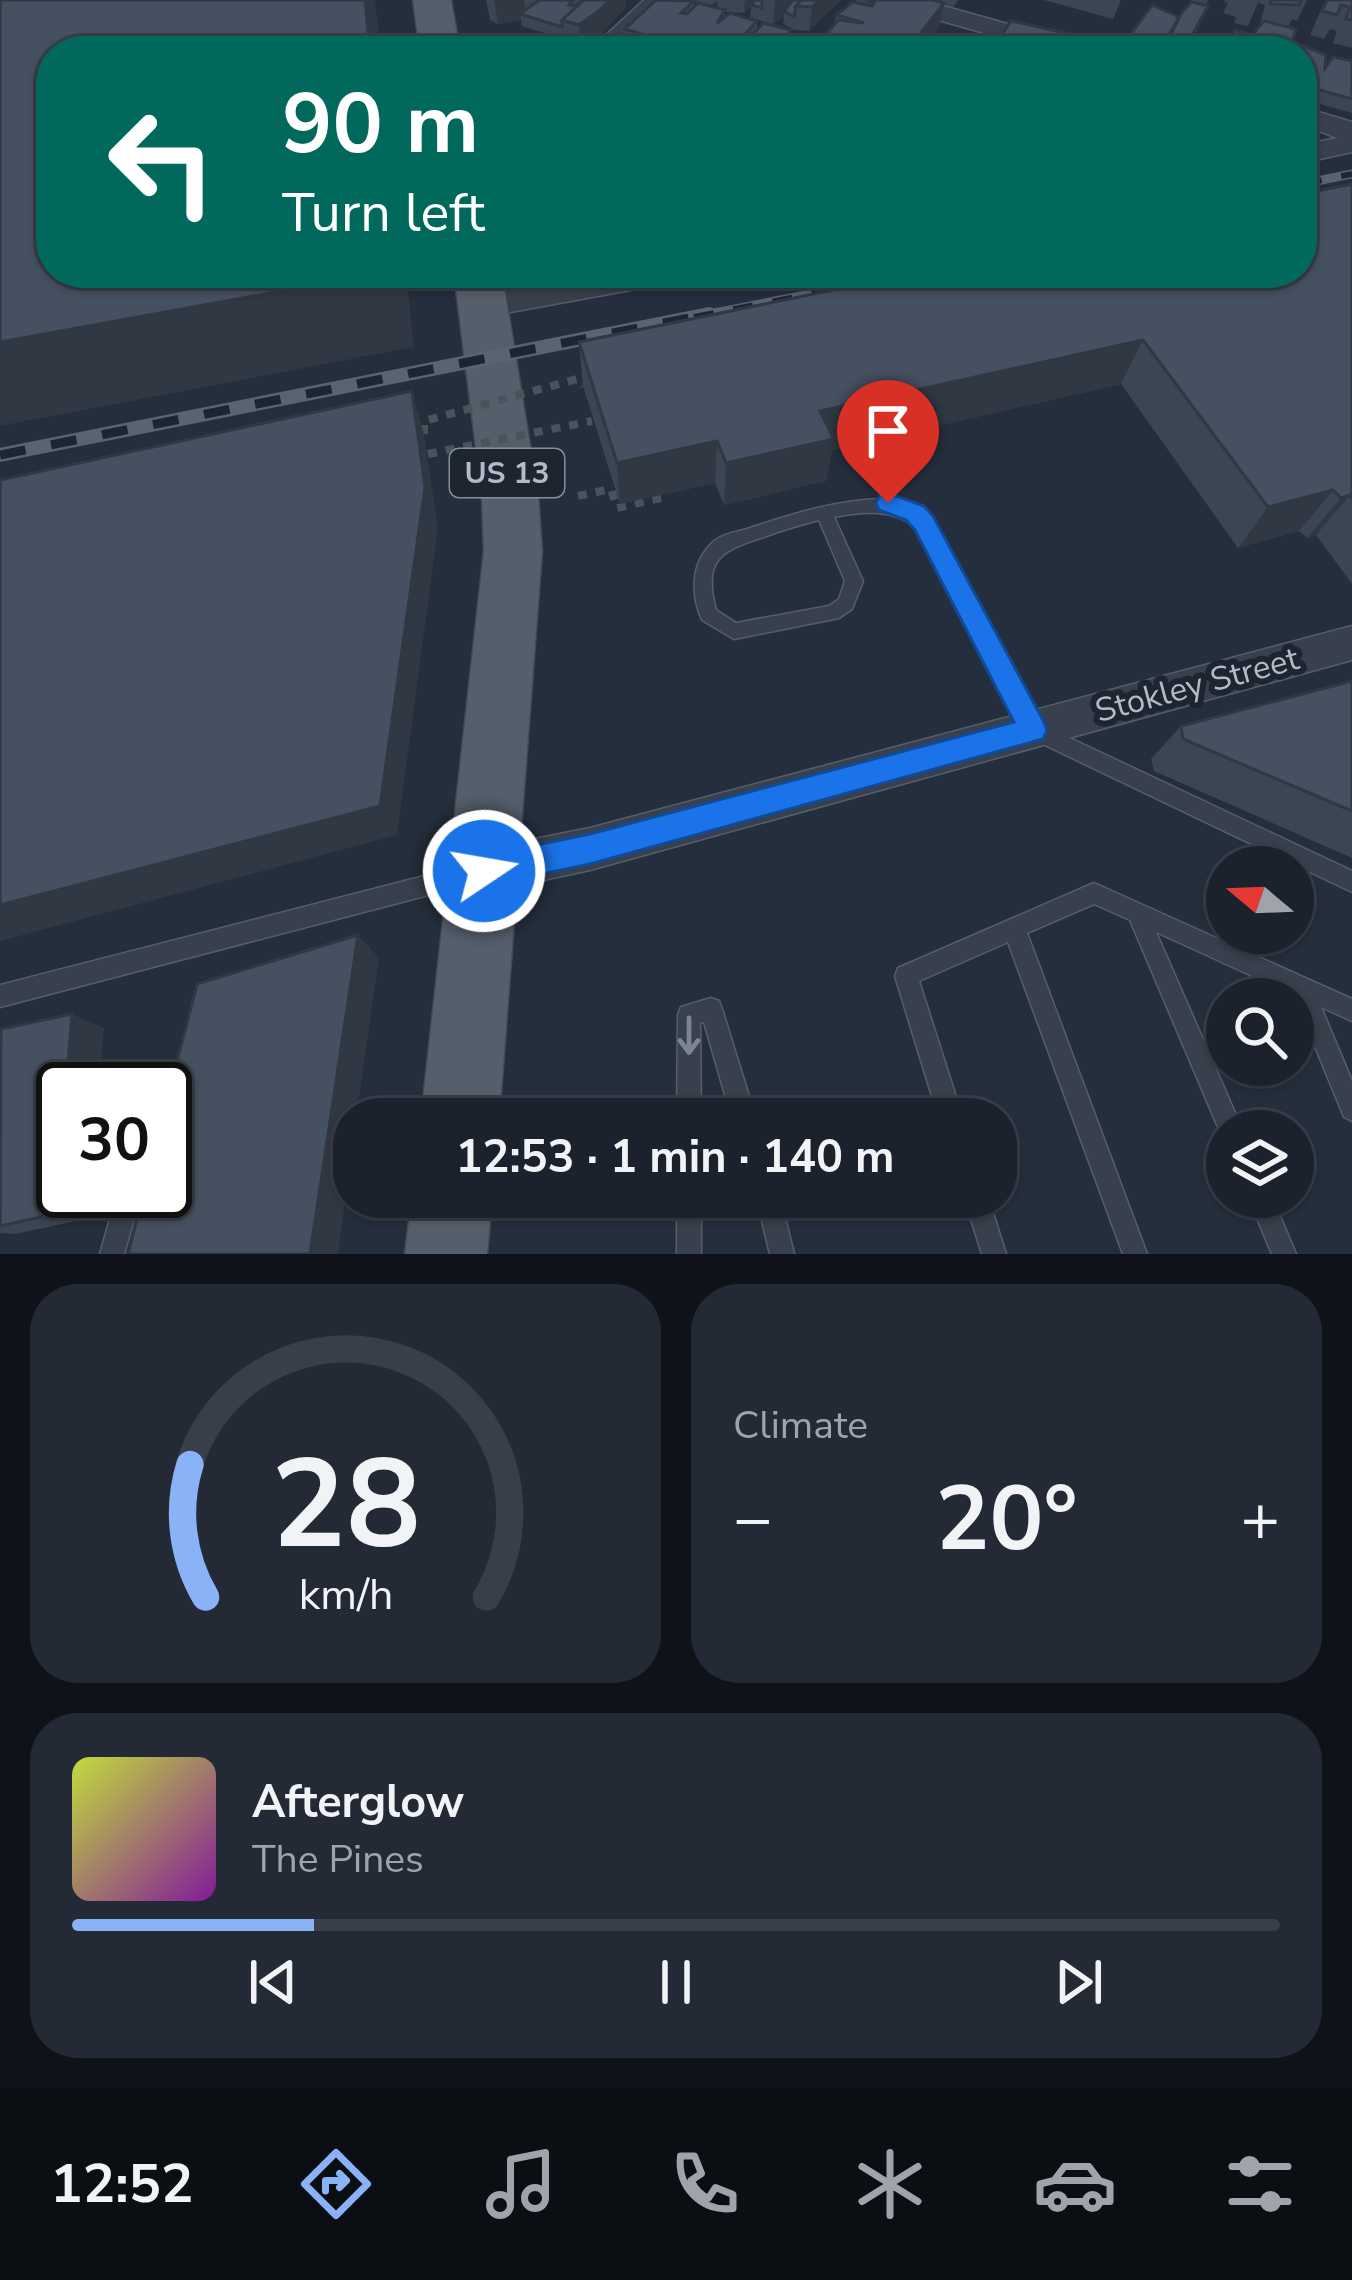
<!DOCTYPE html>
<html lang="en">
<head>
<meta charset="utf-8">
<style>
	body { margin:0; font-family:"Nunito Sans",sans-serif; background:#242a35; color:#f1f3f6; height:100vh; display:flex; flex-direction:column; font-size:45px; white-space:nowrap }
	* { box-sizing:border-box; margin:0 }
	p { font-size:39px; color:#a0a4aa }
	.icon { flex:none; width:66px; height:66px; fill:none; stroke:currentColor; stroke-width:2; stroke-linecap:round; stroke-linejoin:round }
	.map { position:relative; height:1254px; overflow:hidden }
	.side { display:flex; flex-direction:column; gap:30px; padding:30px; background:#0f1319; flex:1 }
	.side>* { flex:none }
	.guide { position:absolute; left:36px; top:36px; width:1281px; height:252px; border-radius:48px; box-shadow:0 3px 9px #0004,0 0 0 3px #393f49; background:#00695c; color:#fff; overflow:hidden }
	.needle { width:78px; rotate:289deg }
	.controls { position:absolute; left:1206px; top:846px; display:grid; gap:24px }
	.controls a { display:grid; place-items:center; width:108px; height:108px; border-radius:50%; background:#1b222d; box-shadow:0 3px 9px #0004,0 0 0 3px #393f49; font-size:60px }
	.speed { position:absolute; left:36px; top:1062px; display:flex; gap:24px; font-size:60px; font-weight:700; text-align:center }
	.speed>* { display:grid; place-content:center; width:156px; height:156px; border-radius:50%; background:#1b222d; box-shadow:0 3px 9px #0004,0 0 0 3px #393f49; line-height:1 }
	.speed .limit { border:6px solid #111; border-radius:18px; background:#fff; color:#111 }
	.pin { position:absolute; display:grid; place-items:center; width:102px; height:102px; color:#fff; margin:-123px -51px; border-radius:50% 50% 50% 0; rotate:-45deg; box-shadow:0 0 12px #0007 }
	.pin .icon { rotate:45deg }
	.me { position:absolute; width:132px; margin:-66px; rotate:78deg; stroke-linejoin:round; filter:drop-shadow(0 0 9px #0008) }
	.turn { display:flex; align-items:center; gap:42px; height:252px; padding:0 48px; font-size:54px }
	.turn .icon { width:156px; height:156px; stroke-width:2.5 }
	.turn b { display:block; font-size:84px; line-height:102px }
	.big { font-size:90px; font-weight:700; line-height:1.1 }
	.side .tile { flex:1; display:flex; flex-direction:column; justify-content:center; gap:18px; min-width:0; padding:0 42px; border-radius:48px; background:#242a35 }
	.side .dial { align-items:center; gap:0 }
	.dial svg { height:312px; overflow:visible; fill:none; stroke:#393f49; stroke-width:7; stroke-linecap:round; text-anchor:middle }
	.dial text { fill:#f1f3f6; stroke:none }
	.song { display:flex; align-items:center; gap:36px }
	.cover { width:144px; height:144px; border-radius:18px; background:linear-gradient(135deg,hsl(70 70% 55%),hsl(290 70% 35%)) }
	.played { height:12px; border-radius:6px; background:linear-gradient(90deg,#8ab2f6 20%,#393f49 20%) }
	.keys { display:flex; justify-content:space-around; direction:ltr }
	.heat { display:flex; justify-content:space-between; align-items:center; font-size:66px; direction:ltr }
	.side .tiles { flex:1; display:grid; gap:30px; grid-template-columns:1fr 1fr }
	.tile:last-child { grid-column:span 2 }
	.trip { position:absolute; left:333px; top:1098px; width:684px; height:120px; border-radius:48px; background:#1b222d; box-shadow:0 3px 9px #0004,0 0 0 3px #393f49; font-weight:700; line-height:120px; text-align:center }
	.menu { display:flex; height:192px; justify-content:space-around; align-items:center; background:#0b0e12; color:#a0a4aa }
	.menu .icon { width:84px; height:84px }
	.menu .current { color:#8ab2f6 }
	.menu b { font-size:54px; color:#f1f3f6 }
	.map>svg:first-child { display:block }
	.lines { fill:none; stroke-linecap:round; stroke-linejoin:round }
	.lane-casing { stroke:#555e6a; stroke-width:3 }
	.street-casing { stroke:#555e6a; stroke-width:3 }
	.primary-casing { stroke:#404955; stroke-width:3 }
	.path { stroke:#43575a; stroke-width:8; stroke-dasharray:9 9; stroke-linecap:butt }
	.lane { fill:#37404c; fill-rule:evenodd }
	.street { fill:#37404c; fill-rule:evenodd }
	.primary { fill:#555f6c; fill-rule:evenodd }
	.rail-far1-casing { stroke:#596473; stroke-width:9 }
	.rail-casing { stroke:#596473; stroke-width:14 }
	.rail-far1 { stroke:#1d2531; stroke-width:6; stroke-dasharray:20; stroke-linecap:butt }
	.rail { stroke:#1d2531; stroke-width:9; stroke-dasharray:26; stroke-linecap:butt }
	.path-bridge { stroke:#43575a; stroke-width:8; stroke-dasharray:9 9; stroke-linecap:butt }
	.wall { fill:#3b4553; fill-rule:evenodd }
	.shaded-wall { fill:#303843 }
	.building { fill:#455060; stroke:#303843; stroke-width:3 }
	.oneway { stroke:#7b8490 }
	.route { fill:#1a73e8; stroke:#114b97; stroke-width:3 }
	.labels { text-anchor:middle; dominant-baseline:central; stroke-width:12; stroke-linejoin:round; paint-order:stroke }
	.shield { fill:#1d2531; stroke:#868e9b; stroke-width:3 }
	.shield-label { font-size:30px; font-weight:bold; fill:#b3bbc8 }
	.street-label { font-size:33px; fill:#b3bbc8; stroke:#1d2531 }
</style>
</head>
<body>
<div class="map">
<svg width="1352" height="1254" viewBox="0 0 1352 1254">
	<rect width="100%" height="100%" fill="#242e3c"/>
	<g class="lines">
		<!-- lane casing -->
		<g class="lane-casing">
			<path id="lane" d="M883 499 912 506 930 518 1040 724 1352 871V892L1026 736 918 528C891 509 866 511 834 517L863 581 852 609 839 618 734 639 702 620C691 595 690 563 713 542 722 534 736 532 747 529 792 514 836 500 883 499ZM819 520 845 581 839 599 829 606 736 623 716 610C703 559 720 551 764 537 782 530 800 525 819 520Z
				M467 865 474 868 477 875 474 882 467 885 0 1007V985Z
				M1094 883 1352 999V1021L1321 1007 1352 1081V1121L1344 1117 1294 995 1156 932 1243 1131H1227V1141L1223 1139 1130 920 1094 904 1027 933 1147 1254H1123L1008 942 919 981 963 1119H939L895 976 898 968Z
				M711 998 719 1001 722 1009 756 1119H732L704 1022 700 1023 701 1119H677L678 1015 681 1007Z
				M118 1191H142L124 1254H100Z
				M677 1197H701V1254H677Z
				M756 1197H780L794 1254H770Z
				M964 1197H988L1006 1254H982Z
				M1248 1197H1272L1296 1254H1272Z"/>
		</g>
		<!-- street casing -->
		<g class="street-casing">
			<path id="street" d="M644 0H671L617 51H589Z
				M882 0H922L1086 46 1090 51H1048L885 5Z
				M439 32 534 43 547 51H468L430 45 426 40Z
				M1302 107 1352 122V152L1302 163V145L1337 138 1302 124Z
				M610 273H684L669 283 484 317 473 314 468 306 473 298 484 295Z
				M1352 626V660L590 870 484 893 468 886 462 871 468 856 484 849 590 828Z"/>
		</g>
		<!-- primary casing -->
		<g class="primary-casing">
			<path id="primary" d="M413 0H451L460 51H420Z
				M454 273H502L538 495 542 551 499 1119H421L484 551 482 495Z
				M412 1197H492L487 1254H405Z"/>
		</g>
		<!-- path -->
		<path class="path" d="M578 496 611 489 617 508 665 497"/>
		<!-- lane -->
		<use href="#lane" class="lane"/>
		<!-- street -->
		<use href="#street" class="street"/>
		<!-- primary -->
		<use href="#primary" class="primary"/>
		<!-- rail-far1 casing -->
		<g class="rail-far1-casing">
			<path id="rail-far1" d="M1302 184 1352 174
				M694 317 918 273"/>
		</g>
		<!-- rail casing -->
		<g class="rail-casing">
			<path id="rail" d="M0 455 709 314"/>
		</g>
		<!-- rail-far1 -->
		<use href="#rail-far1" class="rail-far1"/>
		<!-- rail -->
		<use href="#rail" class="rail"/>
		<!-- path-bridge -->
		<path class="path-bridge" d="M424 434V421L577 379 583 386
			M428 454 592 421"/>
	</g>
	<!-- wall -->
	<path class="wall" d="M486 0H626V7L601 34 580 50 564 45V39L522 26 521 20 498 24 490 20Z
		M656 0H841L809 31 794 30 783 24 784 17 773 24 750 18 751 7 744 13 725 12V17L757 21V30L790 51H626L625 29ZM694 1 710 6 717 2V8L694 7Z
		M856 0H958L954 7 944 4 939 27 921 51H811L826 38 827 33 834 24 836 15 856 2Z
		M1044 0H1121L1113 19Z
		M1191 0H1208L1197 31 1187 51H1123L1127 39 1178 20Z
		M1225 0H1307L1297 21 1292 19 1288 27H1259L1265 5 1258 3 1248 26 1234 23 1236 17 1223 13 1228 3 1224 2Z
		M1325 0H1352V48L1333 43 1337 31 1330 29 1324 39 1310 35Z
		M1302 51 1325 68 1352 61V113L1302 99Z
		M1352 184V584L1316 535 1307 538 1299 531 1238 548 1121 384 832 450 826 481 724 505 715 483 620 504 583 386 579 342Z
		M1352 681V858L1154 771 1151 759 1181 726Z
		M104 1028 63 1191H92L90 1218 15 1234 0 1233V1034Z"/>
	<!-- shaded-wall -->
	<path class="shaded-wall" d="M365 0H375L381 51H370Z
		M494 0H524L526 16 520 14 521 20 498 24Z
		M609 0H626V7L601 34 580 50 579 25Z
		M745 0H758L744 13Z
		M775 0H800L787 15 784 11V17L773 24Z
		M810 0H841L809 31 812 7Z
		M944 3 939 27 921 51H907Z
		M1208 6 1197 31 1185 51 1189 41Z
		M791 30 790 51H776Z
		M381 273H406L414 347 0 426V342Z
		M1143 340 1121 384 832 450 826 481 724 505 726 463 820 411Z
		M412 391 424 434 438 528 397 835 0 941V905Z
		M717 441 715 483 620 504 617 463Z
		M1333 490 1299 531 1238 548 1268 507Z
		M1350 495 1316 535 1307 538 1341 498Z
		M358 935 379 958 356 1119H354V1135L338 1254H310Z
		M72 1014 104 1028 99 1089H66Z
		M63 1119V1191H92L90 1218 54 1214Z"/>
	<!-- building -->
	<path class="building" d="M0 0H365L370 51H51V273H381L0 342Z
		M539 0H573L569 5 575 6 584 0 562 20V27L520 14Z
		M584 0H609L600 10 579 25 562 20Z
		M656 0 694 1 681 13 687 14 698 3 725 10 717 23 730 13 757 21 747 32 753 34 763 23 791 30 776 51H697L625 29Z
		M755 0H762V8L751 5Z
		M793 0H801L796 6 794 17 784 11Z
		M801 0H819L812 7 796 6Z
		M866 0H933L944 3 907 51H811L823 37 842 42 845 38 827 33 838 20 864 23 836 15 853 2 872 6 874 3Z
		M1271 0H1301L1299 5 1270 4Z
		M1327 0H1352V20L1346 19 1350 7 1341 5 1337 15 1322 11Z
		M1192 2 1208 6 1189 41 1168 36 1183 11Z
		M1152 5 1177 16 1178 20 1164 48 1127 39Z
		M1011 21 1071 34 1091 44 1087 51H991Z
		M1264 21 1296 29 1289 51H1246L1256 30Z
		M1235 30 1250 34 1244 51H1225Z
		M1297 43 1326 55 1325 68 1333 57 1352 61V99L1302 85V51H1292Z
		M1352 184V498L1350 495 1341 498 1333 490 1268 507 1143 340 820 411 834 439 726 463 717 441 617 463 579 342 916 273H1302V194Z
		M412 391 425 487 380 806 0 905V480Z
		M1352 681V811L1183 739 1181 726Z
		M358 935 310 1254H128L144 1191H165V1108L197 984Z
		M72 1014 66 1089H63V1119L54 1214 0 1226 1 1029Z"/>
	<!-- one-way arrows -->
	<defs><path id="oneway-shaft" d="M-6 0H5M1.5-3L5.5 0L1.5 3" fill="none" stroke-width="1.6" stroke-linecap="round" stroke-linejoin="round" transform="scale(3)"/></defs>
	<use class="oneway" href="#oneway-shaft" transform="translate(689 1036) rotate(90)"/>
	<!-- route -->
	<path class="route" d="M888 493 924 506 933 516 1043 720 1047 730 1043 739 590 864 484 886 473 882 468 871 473 860 484 856 590 834 1014 722 915 530 906 520 879 510 876 503 879 496Z"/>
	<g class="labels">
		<!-- shield labels -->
		<rect class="shield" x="450" y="449" width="114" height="48" rx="9"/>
		<g class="shield-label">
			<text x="507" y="473">US 13</text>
		</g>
		<!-- street labels -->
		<g class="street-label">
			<text transform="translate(1197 685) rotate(-15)">Stokley Street</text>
		</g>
	</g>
</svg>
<div class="controls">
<a><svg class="needle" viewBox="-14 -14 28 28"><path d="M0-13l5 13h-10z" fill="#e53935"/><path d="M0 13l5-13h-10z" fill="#a0a4aa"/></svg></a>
<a><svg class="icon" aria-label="search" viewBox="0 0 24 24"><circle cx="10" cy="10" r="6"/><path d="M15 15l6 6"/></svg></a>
<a><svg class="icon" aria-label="layers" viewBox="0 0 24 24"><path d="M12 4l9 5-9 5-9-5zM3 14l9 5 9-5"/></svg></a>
</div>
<div class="speed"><div class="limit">30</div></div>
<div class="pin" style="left:888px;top:503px;background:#d93025"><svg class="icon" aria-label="arrive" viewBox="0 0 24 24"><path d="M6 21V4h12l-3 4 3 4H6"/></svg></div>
<svg class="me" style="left:484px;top:871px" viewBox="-20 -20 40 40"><circle r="17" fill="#1a73e8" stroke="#fff" stroke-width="3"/><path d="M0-11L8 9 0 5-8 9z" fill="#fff"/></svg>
<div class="trip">12:53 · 1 min · 140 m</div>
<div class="guide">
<div class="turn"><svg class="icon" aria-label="left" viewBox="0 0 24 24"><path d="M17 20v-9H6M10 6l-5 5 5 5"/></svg><div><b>90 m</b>Turn left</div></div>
</div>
</div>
<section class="side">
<div class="tiles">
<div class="tile dial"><svg viewBox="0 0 100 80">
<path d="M14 69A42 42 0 1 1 86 69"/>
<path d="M14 69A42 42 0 0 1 10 35" stroke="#8ab2f6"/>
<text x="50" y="56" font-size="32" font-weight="700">28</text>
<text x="50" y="72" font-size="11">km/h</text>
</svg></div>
<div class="tile"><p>Climate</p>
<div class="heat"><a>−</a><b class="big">20°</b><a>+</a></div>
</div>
<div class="tile">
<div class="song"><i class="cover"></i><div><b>Afterglow</b><p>The Pines</p></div></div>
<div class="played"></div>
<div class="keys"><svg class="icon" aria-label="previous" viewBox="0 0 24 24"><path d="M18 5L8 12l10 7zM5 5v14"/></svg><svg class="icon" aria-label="pause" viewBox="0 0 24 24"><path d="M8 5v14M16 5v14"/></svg><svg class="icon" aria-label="next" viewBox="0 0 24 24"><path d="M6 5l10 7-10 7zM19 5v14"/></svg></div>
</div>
</div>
</section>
<nav class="menu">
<b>12:52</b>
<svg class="icon current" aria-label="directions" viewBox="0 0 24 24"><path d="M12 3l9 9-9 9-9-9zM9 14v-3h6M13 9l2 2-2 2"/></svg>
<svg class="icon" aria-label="music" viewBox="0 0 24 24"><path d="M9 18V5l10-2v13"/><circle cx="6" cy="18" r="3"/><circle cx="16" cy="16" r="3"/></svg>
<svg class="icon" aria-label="phone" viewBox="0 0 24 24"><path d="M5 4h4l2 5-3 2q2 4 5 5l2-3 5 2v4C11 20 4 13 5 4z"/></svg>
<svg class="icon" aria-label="climate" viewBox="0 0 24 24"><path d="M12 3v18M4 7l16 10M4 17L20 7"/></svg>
<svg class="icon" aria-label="car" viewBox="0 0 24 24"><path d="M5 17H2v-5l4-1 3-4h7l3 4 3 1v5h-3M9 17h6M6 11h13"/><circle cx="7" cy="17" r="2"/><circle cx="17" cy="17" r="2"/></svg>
<svg class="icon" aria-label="filters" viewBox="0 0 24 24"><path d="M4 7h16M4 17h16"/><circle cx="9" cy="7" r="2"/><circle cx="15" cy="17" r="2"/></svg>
</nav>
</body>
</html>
